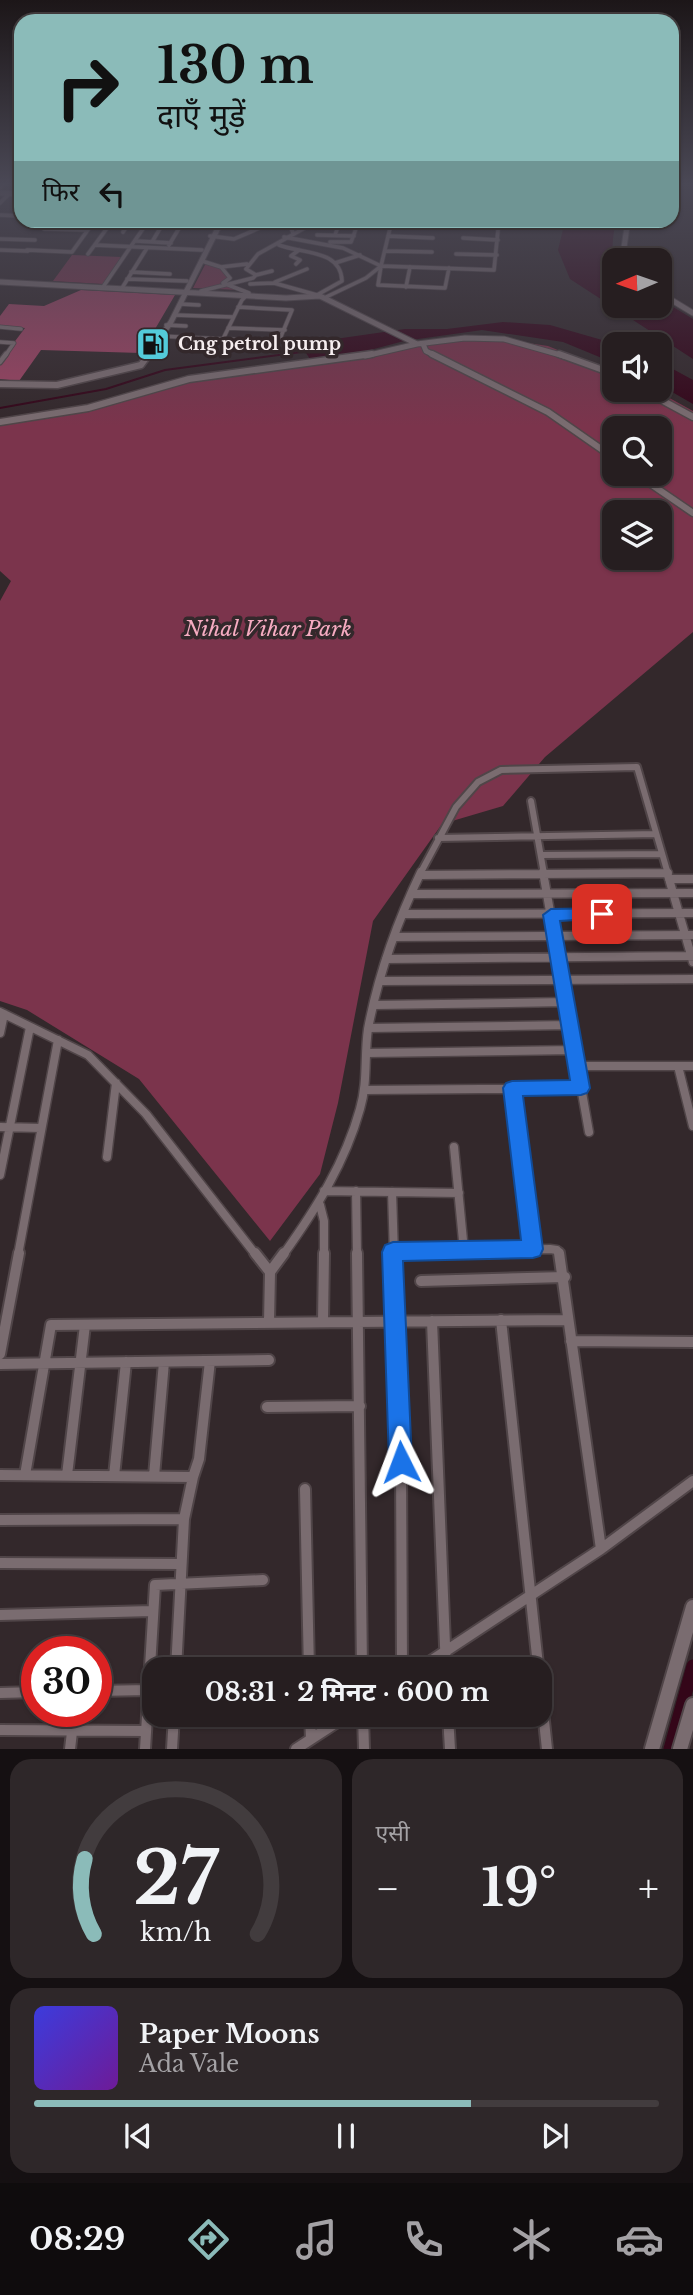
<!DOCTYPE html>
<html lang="hi">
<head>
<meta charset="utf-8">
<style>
	body { margin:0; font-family:"Libre Baskerville","Noto Sans Devanagari",serif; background:#2e2729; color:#f1f3f6; height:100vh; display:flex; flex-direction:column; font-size:26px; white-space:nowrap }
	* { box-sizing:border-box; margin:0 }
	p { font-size:23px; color:#a4a2a5 }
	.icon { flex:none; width:38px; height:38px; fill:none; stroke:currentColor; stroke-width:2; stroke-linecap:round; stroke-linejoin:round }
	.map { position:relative; height:1749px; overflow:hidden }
	.details { display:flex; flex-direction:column; gap:10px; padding:10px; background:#151012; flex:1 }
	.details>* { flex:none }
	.top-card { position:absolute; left:14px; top:14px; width:665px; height:214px; border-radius:21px; box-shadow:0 2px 5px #0004,0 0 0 2px #423c3e; background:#8bbbb9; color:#111; overflow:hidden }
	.needle { width:46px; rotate:268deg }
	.controls { position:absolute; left:602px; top:248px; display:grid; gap:14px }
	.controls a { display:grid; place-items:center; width:70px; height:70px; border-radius:14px; background:#261e20; box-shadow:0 2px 5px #0004,0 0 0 2px #423c3e; font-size:35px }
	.speed { position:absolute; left:21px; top:1636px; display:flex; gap:14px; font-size:35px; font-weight:700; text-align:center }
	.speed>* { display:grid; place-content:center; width:91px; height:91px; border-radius:50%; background:#261e20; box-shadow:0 2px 5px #0004,0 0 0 2px #423c3e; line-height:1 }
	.speed .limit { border:10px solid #d22; background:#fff; color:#111 }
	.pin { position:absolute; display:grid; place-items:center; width:60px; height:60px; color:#fff; margin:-30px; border-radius:14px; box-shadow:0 4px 10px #0006 }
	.me { position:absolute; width:77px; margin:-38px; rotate:357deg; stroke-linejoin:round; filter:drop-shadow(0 0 5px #0008) }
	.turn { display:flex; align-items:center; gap:24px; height:147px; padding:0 28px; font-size:32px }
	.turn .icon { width:91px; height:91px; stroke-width:2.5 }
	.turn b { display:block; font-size:49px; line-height:60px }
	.then { display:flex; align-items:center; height:66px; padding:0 28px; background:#0003; gap:14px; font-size:26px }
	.big { font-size:52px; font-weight:700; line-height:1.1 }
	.details .widget { flex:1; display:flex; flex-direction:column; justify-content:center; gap:10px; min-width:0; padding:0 24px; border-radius:21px; background:#2e2729 }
	.details .dial { align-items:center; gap:0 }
	.dial svg { height:182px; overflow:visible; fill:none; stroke:#423c3e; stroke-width:7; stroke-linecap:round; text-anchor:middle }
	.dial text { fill:#f1f3f6; stroke:none }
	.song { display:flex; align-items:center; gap:21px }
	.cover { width:84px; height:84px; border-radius:10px; background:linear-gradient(135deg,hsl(240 70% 55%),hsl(280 70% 35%)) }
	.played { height:7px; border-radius:4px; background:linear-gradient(90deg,#8bbbb9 70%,#423c3e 70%) }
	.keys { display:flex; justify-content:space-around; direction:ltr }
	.heat { display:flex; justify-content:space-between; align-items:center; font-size:38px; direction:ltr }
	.details .tiles { flex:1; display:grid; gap:10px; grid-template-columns:1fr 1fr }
	.widget:last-child { grid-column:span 2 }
	.trip { position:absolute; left:142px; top:1657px; width:410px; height:70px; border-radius:21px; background:#261e20; box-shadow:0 2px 5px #0004,0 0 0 2px #423c3e; font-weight:700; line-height:70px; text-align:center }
	.tabs { display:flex; height:112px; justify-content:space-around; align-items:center; background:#0f0c0d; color:#a4a2a5 }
	.tabs .icon { width:49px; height:49px }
	.tabs .on { color:#8bbbb9 }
	.tabs b { font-size:32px; color:#f1f3f6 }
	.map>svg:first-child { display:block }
	.green { fill:#7b344c; fill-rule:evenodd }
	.forest { fill:#9c4362 }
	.water { fill:#340619 }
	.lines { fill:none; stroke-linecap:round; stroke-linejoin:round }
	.stream { stroke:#340619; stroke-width:2 }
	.canal { stroke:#340619; stroke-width:13 }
	.minor-far4-casing { stroke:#504548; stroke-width:5 }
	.minor-far3-casing { stroke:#504548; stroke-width:7 }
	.minor-far2-casing { stroke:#504548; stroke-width:10 }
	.minor-far1-casing { stroke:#504548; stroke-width:11 }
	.minor-casing { stroke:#504548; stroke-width:14 }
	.tertiary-far2-casing { stroke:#504548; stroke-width:7 }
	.tertiary-far1-casing { stroke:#504548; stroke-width:9 }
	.tertiary-casing { stroke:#504548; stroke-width:18 }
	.minor-far4 { stroke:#7a6c70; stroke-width:3.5 }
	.minor-far3 { stroke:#7a6c70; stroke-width:4.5 }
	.minor-far2 { stroke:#7a6c70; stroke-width:6 }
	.minor-far1 { stroke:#7a6c70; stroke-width:8 }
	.minor { stroke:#7a6c70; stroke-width:10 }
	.tertiary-far2 { stroke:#7a6c70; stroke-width:5 }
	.tertiary-far1 { stroke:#7a6c70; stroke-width:6 }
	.tertiary { stroke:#7a6c70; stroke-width:14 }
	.route { fill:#1a73e8; stroke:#114b97; stroke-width:2 }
	.labels { text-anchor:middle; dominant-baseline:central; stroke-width:7; stroke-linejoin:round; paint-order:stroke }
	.far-poi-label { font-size:18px; font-weight:bold; fill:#f6eef0; stroke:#33282b; text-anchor:start }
	.park-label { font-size:21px; font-style:italic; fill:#f6abc1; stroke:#33282b }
</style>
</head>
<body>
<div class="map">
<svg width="693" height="1749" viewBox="0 0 693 1749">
	<rect width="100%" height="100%" fill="#33282b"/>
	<!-- green -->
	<path class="green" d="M72 255 121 257 103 284 53 281Z
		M206 263 226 267 228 280 241 290 193 288Z
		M480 336 548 346 614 373V390H655L693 411V632L545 757 503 806 442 824 373 921 338 1103 320 1174 270 1241 139 1079 27 1010 0 1001V601L11 581 0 571V422L50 415 199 375 319 363ZM614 429H660V474H614ZM614 513H660V558H614Z"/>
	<!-- forest -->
	<path class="forest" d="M81 290 175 295 141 353 41 350 19 381 0 379V361L25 328 0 326V316L9 304 44 306Z"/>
	<!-- water -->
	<path class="water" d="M565 221H616C609 250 614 276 614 306H660V299L693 319V359L570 279 558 250Z
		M503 322 550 325 609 342 616 345 614 363 563 342 482 330 404 341 359 353 310 359 300 344 405 329H447Z
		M660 362 693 380V404L660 385Z"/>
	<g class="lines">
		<!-- stream -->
		<path class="stream" d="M0 408 106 389 165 370 309 351"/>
		<!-- canal -->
		<path class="canal" d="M670 1749 693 1666"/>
		<!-- minor-far4 casing -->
		<g class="minor-far4-casing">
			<path id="minor-far4" d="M0 188 5 182
				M0 203 9 194
				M0 215 21 216
				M288 220 293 233
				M349 220 439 224
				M464 225 499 226
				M44 229 88 230
				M123 232 131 220
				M317 235 354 236
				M335 235 339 224
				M210 236 234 239 278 220
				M388 236 433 238
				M284 237 343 248 381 266 494 270 499 220
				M463 238 498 240
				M0 239 35 240
				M136 241 171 243
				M152 242 165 220
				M330 242H351L357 226
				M95 245 202 250
				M169 245 184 220
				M279 245C302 254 341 249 342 281L317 295 320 296
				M0 250 28 251
				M27 250 72 252 95 220
				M385 251 432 252
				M88 254 113 220
				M456 254 497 255
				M335 263 360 255
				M296 264 300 260 291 256 299 250
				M381 266 378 285 445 288 449 268
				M221 267 247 264
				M131 272 170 274
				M256 275 272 271
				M127 279 187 281
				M275 282 307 269
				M250 284 274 283 317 295
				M103 287 149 220
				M406 287 410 267
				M122 288 147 248
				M201 291 253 278 256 275 246 269 258 254 319 220
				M324 298 366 278 381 266 392 220
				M180 304 199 305
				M174 315 233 317
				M166 325 186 326
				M0 327 21 329
				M228 328 285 330
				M159 336 223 339 242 300 249 293 223 283 230 278 221 267 202 261
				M223 339 279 341 292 310 238 307
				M0 342 14 343 5 356"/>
		</g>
		<!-- minor-far3 casing -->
		<g class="minor-far3-casing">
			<path id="minor-far3" d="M0 362 6 354"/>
		</g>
		<!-- minor-far2 casing -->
		<g class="minor-far2-casing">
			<path id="minor-far2" d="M531 801 544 874
				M438 838 656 834
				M541 855 662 854
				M420 874 456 807 478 782 501 770 637 767 668 874
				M583 874 668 873"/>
		</g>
		<!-- minor-far1 casing -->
		<g class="minor-far1-casing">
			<path id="minor-far1" d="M543 872 589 1132
				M667 872 693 962
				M421 875 668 873
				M669 879H693
				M412 894 693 893
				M404 914 693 913
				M394 937 693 935
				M386 959 693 956
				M381 981 693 979
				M375 1005 566 1002
				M0 1012 88 1055 146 1114 256 1255
				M369 1028 570 1025
				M0 1033 4 1014
				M367 1053 574 1050
				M577 1066H693
				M678 1066 693 1126
				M512 1088 533 1249
				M365 1090 581 1088
				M0 1127 41 1128
				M454 1147 464 1251 550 1249 557 1250 560 1255
				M107 1157 116 1083
				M0 1175 30 1027
				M324 1191 459 1193
				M356 1191 357 1255
				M392 1192 394 1255
				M320 1205 324 1221V1255
				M393 1252 464 1251
				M18 1255 58 1040
				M283 1255C316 1209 345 1163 360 1109 368 1082 364 1056 368 1029 378 976 398 920 421 872"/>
		</g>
		<!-- minor casing -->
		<g class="minor-casing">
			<path id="minor" d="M255 1253 270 1272 269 1322
				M357 1253 362 1670
				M394 1253 401 1462 402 1670
				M559 1253 601 1549
				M270 1272 284 1253
				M421 1281 565 1277
				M501 1320 547 1749
				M432 1321 446 1670
				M323 1322 324 1253
				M571 1341 693 1342
				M0 1354 19 1253
				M0 1364 269 1360
				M267 1407 360 1406
				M0 1475 193 1477 199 1459 210 1361
				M25 1475 51 1325 568 1320
				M67 1475 85 1325
				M114 1476 126 1362
				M154 1476 164 1362
				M305 1489 309 1670
				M0 1520 184 1519
				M0 1563 181 1564
				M0 1615 152 1611
				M176 1670 184 1519 193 1477
				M417 1670 601 1549 693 1481
				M96 1691 148 1690
				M0 1693 37 1692
				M310 1715 311 1739
				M363 1715 364 1749
				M448 1715 450 1749
				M0 1730 145 1731
				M70 1749 72 1732
				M145 1749 155 1585 263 1580
				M172 1749 174 1715
				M296 1749 348 1715"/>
		</g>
		<!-- tertiary-far2 casing -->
		<g class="tertiary-far2-casing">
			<path id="tertiary-far2" d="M0 193 21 194
				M622 261 628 220
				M0 282 286 298 320 296 417 344 465 338 504 339 564 356
				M660 293 693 313
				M423 344 426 351 436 356
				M147 356 171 322 222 220
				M365 356 417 344"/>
		</g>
		<!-- tertiary-far1 casing -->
		<g class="tertiary-far1-casing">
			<path id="tertiary-far1" d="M432 354 548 412 614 458
				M559 354 614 374
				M0 384 57 385 141 365 149 354
				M643 390 693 417
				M0 422 88 408 189 379 372 354
				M636 474 693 513"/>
		</g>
		<!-- tertiary casing -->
		<g class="tertiary-casing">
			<path id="tertiary" d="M652 1749 693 1607
				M680 1749 693 1705"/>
		</g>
		<!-- minor-far4 -->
		<use href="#minor-far4" class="minor-far4"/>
		<!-- minor-far3 -->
		<use href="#minor-far3" class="minor-far3"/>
		<!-- minor-far2 -->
		<use href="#minor-far2" class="minor-far2"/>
		<!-- minor-far1 -->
		<use href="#minor-far1" class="minor-far1"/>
		<!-- minor -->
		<use href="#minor" class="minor"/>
		<!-- tertiary-far2 -->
		<use href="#tertiary-far2" class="tertiary-far2"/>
		<!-- tertiary-far1 -->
		<use href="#tertiary-far1" class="tertiary-far1"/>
		<!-- tertiary -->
		<use href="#tertiary" class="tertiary"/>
	</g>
	<!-- sky -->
	<linearGradient id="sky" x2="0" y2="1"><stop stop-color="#1c1618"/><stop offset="0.43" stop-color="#4a4855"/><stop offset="1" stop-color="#4a4855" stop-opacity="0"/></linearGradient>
	<rect width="693" height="427" fill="url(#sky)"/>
	<!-- route -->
	<path class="route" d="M602 908 608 910V918L560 921 590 1088 587 1093 581 1095 523 1096 543 1249 540 1256 533 1258 403 1261 412 1462 409 1471 401 1474 393 1471 389 1462 382 1252 385 1245 393 1242 521 1240 503 1088 506 1083 512 1081 570 1080 543 915 551 909Z"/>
	<!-- icons -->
	<defs>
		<g id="fuel-square" transform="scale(1.75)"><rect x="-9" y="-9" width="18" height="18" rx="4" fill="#53cbda" stroke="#33282b"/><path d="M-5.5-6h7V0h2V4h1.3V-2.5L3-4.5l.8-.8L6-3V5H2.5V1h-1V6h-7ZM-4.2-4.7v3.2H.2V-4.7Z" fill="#111"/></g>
	</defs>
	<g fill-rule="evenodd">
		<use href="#fuel-square" x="153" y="344"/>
	</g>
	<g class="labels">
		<!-- far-poi labels -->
		<g class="far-poi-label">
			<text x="178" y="344">Cng petrol pump</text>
		</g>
		<!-- park labels -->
		<g class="park-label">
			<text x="268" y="629">Nihal Vihar Park</text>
		</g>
	</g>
</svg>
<div class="controls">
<a><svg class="needle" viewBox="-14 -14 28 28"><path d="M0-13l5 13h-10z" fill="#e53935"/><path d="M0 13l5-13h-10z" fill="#a4a2a5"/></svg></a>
<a><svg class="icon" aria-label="sound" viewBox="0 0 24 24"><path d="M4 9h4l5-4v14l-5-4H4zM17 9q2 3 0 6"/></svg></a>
<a><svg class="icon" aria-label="search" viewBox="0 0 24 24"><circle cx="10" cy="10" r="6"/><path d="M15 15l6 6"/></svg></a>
<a><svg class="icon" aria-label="layers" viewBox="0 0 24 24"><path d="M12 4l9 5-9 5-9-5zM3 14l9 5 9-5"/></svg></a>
</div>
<div class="speed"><div class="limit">30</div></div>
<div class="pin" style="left:602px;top:914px;background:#d93025"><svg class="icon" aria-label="arrive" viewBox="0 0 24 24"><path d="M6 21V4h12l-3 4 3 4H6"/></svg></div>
<svg class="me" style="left:401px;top:1462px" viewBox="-20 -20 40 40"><path d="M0-17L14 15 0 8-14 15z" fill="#1a73e8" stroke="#fff" stroke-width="4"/></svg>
<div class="trip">08:31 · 2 मिनट · 600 m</div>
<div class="top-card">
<div class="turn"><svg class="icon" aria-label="right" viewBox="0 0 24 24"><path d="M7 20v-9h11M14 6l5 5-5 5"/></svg><div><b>130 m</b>दाएँ मुड़ें</div></div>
<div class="then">फिर<svg class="icon" aria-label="left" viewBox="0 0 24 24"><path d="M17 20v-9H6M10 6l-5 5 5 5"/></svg></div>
</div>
</div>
<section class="details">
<div class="tiles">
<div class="widget dial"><svg viewBox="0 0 100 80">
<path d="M14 69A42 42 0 1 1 86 69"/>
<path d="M14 69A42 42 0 0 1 10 36" stroke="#8bbbb9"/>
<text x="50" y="56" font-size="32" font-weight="700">27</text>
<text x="50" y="72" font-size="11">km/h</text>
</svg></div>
<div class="widget"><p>एसी</p>
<div class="heat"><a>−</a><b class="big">19°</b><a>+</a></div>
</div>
<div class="widget">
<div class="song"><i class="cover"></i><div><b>Paper Moons</b><p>Ada Vale</p></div></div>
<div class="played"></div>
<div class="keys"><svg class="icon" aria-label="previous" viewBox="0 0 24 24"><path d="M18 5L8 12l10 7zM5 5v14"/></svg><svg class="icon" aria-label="pause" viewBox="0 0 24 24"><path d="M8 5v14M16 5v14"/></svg><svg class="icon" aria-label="next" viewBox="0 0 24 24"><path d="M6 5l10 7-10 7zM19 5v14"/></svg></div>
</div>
</div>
</section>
<nav class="tabs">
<b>08:29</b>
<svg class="icon on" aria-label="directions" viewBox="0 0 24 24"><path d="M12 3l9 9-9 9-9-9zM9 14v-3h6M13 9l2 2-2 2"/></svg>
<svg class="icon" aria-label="music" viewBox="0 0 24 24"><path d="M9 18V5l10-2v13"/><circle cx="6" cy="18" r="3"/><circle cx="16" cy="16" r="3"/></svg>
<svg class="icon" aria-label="phone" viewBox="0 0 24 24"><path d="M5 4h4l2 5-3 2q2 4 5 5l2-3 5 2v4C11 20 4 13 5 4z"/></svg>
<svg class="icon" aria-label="climate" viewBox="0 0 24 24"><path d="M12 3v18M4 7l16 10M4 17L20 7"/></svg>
<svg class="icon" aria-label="car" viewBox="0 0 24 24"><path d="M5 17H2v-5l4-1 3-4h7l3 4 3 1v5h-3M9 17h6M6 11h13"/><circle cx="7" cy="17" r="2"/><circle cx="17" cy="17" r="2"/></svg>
</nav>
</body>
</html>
